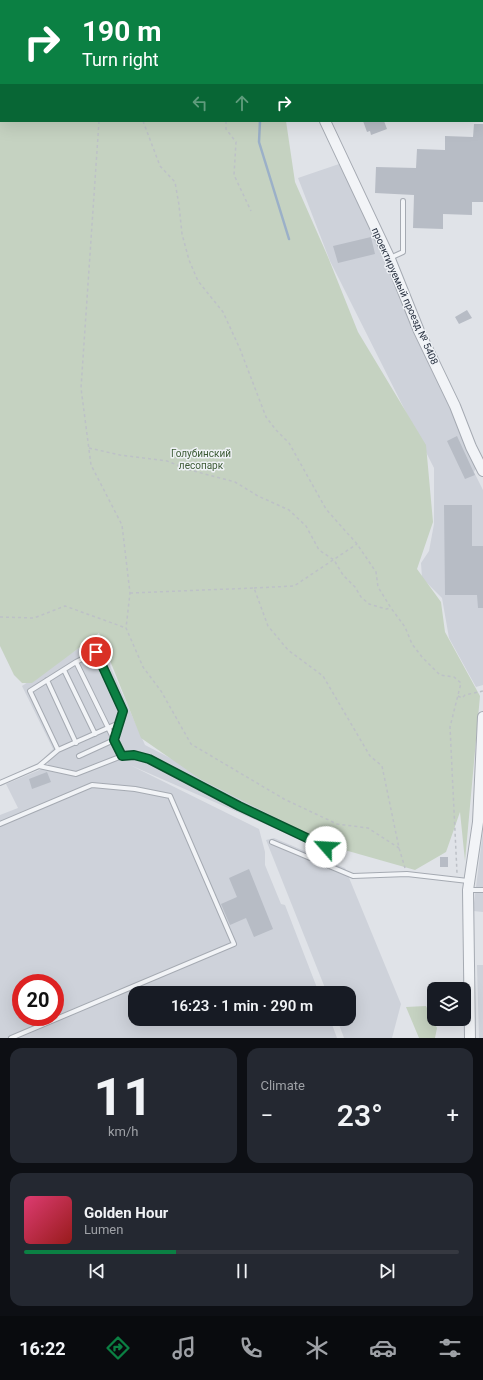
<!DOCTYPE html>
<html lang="en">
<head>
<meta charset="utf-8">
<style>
	body { margin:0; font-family:Roboto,sans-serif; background:#242831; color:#f1f3f6; height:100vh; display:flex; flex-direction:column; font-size:15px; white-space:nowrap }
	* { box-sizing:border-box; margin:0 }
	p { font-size:13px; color:#9ea1a6 }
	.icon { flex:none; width:22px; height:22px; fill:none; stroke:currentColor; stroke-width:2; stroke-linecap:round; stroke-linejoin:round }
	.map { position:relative; height:1038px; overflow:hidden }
	.sheet { display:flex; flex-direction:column; gap:10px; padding:10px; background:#0d0f14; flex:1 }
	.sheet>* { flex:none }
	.top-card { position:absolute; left:0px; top:0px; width:483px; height:122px; box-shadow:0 4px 16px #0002; background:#0b8043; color:#fff; overflow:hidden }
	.controls { position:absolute; left:427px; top:982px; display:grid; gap:8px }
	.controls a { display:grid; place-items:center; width:44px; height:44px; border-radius:8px; background:#171b24; box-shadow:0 4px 16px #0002; font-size:20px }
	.speed { position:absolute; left:12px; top:974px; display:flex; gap:8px; font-size:20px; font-weight:700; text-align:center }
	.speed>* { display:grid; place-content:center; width:52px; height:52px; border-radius:50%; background:#171b24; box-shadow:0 4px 16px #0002; line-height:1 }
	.speed .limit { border:6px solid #d22; background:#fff; color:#111 }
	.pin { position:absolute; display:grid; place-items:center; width:34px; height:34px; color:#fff; margin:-17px; border:2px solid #fff; border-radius:50%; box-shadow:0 1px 4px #0007 }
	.me { position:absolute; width:44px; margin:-22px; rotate:296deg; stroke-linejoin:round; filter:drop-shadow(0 0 3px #0008) }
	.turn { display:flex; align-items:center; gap:14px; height:84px; padding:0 16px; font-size:18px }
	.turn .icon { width:52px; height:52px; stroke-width:2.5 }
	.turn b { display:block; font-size:28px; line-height:34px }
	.lanes { display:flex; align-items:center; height:38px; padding:0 16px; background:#0003; justify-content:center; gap:20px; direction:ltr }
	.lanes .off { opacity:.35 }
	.big { font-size:30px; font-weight:600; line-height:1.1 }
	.sheet .card { flex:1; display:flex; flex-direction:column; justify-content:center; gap:6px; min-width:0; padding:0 14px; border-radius:12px; background:#242831 }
	.sheet .dial { align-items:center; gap:0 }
	.dial b { font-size:52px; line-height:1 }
	.song { display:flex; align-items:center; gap:12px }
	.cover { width:48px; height:48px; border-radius:6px; background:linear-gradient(135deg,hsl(340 70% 55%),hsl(0 70% 35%)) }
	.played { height:4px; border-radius:2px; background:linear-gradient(90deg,#0b8043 35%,#363941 35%) }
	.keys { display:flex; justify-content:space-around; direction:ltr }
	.heat { display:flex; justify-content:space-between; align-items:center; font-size:22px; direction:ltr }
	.sheet .tiles { flex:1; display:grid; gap:10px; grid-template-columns:1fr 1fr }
	.card:last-child { grid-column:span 2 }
	.trip { position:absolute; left:128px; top:986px; width:228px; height:40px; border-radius:12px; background:#171b24; box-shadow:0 4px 16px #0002; font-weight:600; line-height:40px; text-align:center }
	.dock { display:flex; height:64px; justify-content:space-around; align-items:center; background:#090b0e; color:#9ea1a6 }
	.dock .icon { width:28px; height:28px }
	.dock .current { color:#0b8043 }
	.dock b { font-size:18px; color:#f1f3f6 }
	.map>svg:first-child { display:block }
	.built { fill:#ced2da; fill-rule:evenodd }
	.green { fill:#c5d2c1 }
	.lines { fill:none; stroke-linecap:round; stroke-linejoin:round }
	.stream { stroke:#9bb0c8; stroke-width:2.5 }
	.building { fill:#b7bcc5 }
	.service-casing { stroke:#a5aab2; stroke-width:6 }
	.tertiary-casing { stroke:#a5aab2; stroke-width:12 }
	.path { stroke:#bdc1c7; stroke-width:1.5; stroke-dasharray:3 3; stroke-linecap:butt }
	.service { stroke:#f2f4f7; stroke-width:4 }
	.tertiary { stroke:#f2f4f7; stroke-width:10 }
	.route-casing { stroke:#07532c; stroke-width:10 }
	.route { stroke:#0b8043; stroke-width:7 }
	.labels { text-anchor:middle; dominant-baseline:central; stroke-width:3; stroke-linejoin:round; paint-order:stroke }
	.street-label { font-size:10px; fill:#283140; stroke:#eff2f6 }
	.park-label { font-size:10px; fill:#3d5b36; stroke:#eff2f6 }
</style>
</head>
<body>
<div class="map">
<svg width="483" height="1038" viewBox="0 0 483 1038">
	<rect width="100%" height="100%" fill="#e0e3e8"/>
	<!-- built -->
	<path class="built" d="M339 164 374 234 476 468 474 472 483 490V685L476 687 449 638 442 598 422 578 421 563 429 551 434 524V468L330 261 298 178Z
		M97 636 145 745 330 841 324 850 130 765 259 829 265 852V865L281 904 285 905 319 993H135V1019H330L337 1038H0V815L18 808 6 784 49 766 44 758 53 749 22 686ZM21 983H55V1017H21Z
		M483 829V912L473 911 483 831Z
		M274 838 345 868 401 1004 392 1038H344L337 1019H349V993H327L266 840Z
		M477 965H483V1038H479Z"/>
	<!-- green -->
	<path class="green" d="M0 0H263L264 1H1V121H286L295 182 328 257 358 332 426 445 433 522 417 569 441 602 445 632 480 696 465 861 460 812 446 852 415 870 334 847 200 779 141 738 99 633 32 683H22L14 675 0 646Z
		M426 1006 437 1028 435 1038H419L406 1007Z"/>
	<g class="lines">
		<!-- stream -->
		<path class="stream" d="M238 0V1
			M260 121 259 142 289 239"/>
	</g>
	<!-- building -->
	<path class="building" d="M363 121H384L387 129 371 135 370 131 367 132Z
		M474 124H483V202H472V215L443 214V229L413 228 414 195 375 193 376 167 416 168 417 149 445 150V136L473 137Z
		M371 237 375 254 338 263 333 246Z
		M467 310 472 318 459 324 455 317Z
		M457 436 475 475 465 479 447 441Z
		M444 505H472V546H483V608H478L477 595H445Z
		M47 772 51 782 32 789 29 779Z
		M440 857H448V867H440Z
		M249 869 273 929 254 937 246 918 230 925 221 904 237 897 229 878Z"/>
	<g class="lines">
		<!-- service casing -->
		<g class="service-casing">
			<path id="service" d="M473 0V1
				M482 27 483 30
				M390 258 403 252V201
				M76 662 122 756
				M64 670 95 734
				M47 680 76 743
				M58 750 30 691 76 662 96 652 123 711 114 740 79 756
				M39 766 58 750 119 723
				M0 783 39 766 76 774 122 756 134 755 149 759 239 806 326 847
				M0 824 92 785 135 789 170 796 234 944 11 1038
				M272 842 353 876 407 874 468 881
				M468 890H483"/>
		</g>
		<!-- tertiary casing -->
		<g class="tertiary-casing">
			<path id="tertiary" d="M300 1 301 0
				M325 121 390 259 419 331 455 406 471 447 483 471
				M470 1038 468 890 478 822 483 717"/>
		</g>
		<!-- path -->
		<path class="path" d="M141 0V1
			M217 0 218 1
			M111 1V0
			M99 121 81 388 91 465 122 525 130 593 126 628 143 667 161 691 191 744 284 799 337 824 368 828 399 848
			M143 121 160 166 175 182 179 205 182 234 189 260 198 281 223 312 240 349 266 417 276 430 289 443 326 509 357 544 376 572 378 587 391 608 405 627 412 644 422 657 440 675 454 677 461 683 450 727 457 873
			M226 121V129L236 142 234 175 251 211
			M89 448 120 455 167 461 190 470 235 482 258 496 289 510 306 526 319 550 334 560 343 575 355 587 361 597 369 604 386 609 391 608
			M254 588 294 586 357 544
			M130 593 254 588 268 626 288 650 323 676 370 756 382 766 399 848 405 868
			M0 617 34 618 65 606 126 628
			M458 696 462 698 465 695 483 691"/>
		<!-- service -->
		<use href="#service" class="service"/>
		<!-- tertiary -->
		<use href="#tertiary" class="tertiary"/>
	</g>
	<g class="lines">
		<!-- route casing -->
		<g class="route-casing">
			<path id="route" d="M96 652 123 711 114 740 122 756 134 755 149 759 239 806 326 847"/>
		</g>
		<!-- route -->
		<use href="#route" class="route"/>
	</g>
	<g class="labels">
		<!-- street labels -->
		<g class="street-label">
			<text transform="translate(405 296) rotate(66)">проектируемый проезд № 5408</text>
		</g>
		<!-- park labels -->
		<g class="park-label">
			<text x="201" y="453">Голубинский<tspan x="201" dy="12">лесопарк</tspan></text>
		</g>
	</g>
</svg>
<div class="controls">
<a><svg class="icon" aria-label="layers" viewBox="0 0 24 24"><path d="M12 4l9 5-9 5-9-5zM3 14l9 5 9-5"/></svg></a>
</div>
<div class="speed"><div class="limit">20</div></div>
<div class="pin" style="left:96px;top:652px;background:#d93025"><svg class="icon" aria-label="arrive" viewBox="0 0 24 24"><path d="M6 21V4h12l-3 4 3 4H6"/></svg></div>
<svg class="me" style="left:326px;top:847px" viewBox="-20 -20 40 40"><circle r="19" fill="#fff"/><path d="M0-13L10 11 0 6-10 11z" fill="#0b8043"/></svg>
<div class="trip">16:23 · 1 min · 290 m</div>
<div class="top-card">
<div class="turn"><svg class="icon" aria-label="right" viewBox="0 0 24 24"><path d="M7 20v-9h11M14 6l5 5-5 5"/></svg><div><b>190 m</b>Turn right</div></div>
<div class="lanes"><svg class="icon off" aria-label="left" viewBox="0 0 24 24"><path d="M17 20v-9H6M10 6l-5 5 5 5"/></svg><svg class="icon off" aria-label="ahead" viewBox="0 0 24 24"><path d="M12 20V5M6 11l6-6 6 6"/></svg><svg class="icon" aria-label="right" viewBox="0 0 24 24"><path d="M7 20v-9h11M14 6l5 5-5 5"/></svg></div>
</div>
</div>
<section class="sheet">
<div class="tiles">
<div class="card dial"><b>11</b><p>km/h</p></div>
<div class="card"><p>Climate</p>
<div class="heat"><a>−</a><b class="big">23°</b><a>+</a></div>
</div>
<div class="card">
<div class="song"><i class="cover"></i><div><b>Golden Hour</b><p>Lumen</p></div></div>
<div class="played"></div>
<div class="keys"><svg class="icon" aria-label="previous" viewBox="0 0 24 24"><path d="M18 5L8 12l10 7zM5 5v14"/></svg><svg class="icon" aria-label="pause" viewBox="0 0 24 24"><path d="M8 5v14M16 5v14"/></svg><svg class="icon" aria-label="next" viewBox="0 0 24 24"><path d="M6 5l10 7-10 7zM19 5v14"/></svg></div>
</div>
</div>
</section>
<nav class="dock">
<b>16:22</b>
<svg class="icon current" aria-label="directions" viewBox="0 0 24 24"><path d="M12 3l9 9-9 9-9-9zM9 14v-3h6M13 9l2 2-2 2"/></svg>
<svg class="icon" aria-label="music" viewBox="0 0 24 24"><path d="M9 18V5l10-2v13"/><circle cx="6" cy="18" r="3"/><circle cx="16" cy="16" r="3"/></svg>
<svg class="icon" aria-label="phone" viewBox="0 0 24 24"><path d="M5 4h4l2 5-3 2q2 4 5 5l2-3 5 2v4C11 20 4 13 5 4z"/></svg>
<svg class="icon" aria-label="climate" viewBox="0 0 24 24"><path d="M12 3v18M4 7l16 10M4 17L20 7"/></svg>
<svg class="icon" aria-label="car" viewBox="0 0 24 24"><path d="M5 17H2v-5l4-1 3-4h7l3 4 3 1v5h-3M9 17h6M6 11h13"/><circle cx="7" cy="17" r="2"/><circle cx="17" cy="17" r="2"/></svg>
<svg class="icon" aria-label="filters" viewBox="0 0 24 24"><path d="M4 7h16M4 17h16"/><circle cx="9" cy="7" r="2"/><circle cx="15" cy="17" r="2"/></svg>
</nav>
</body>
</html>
